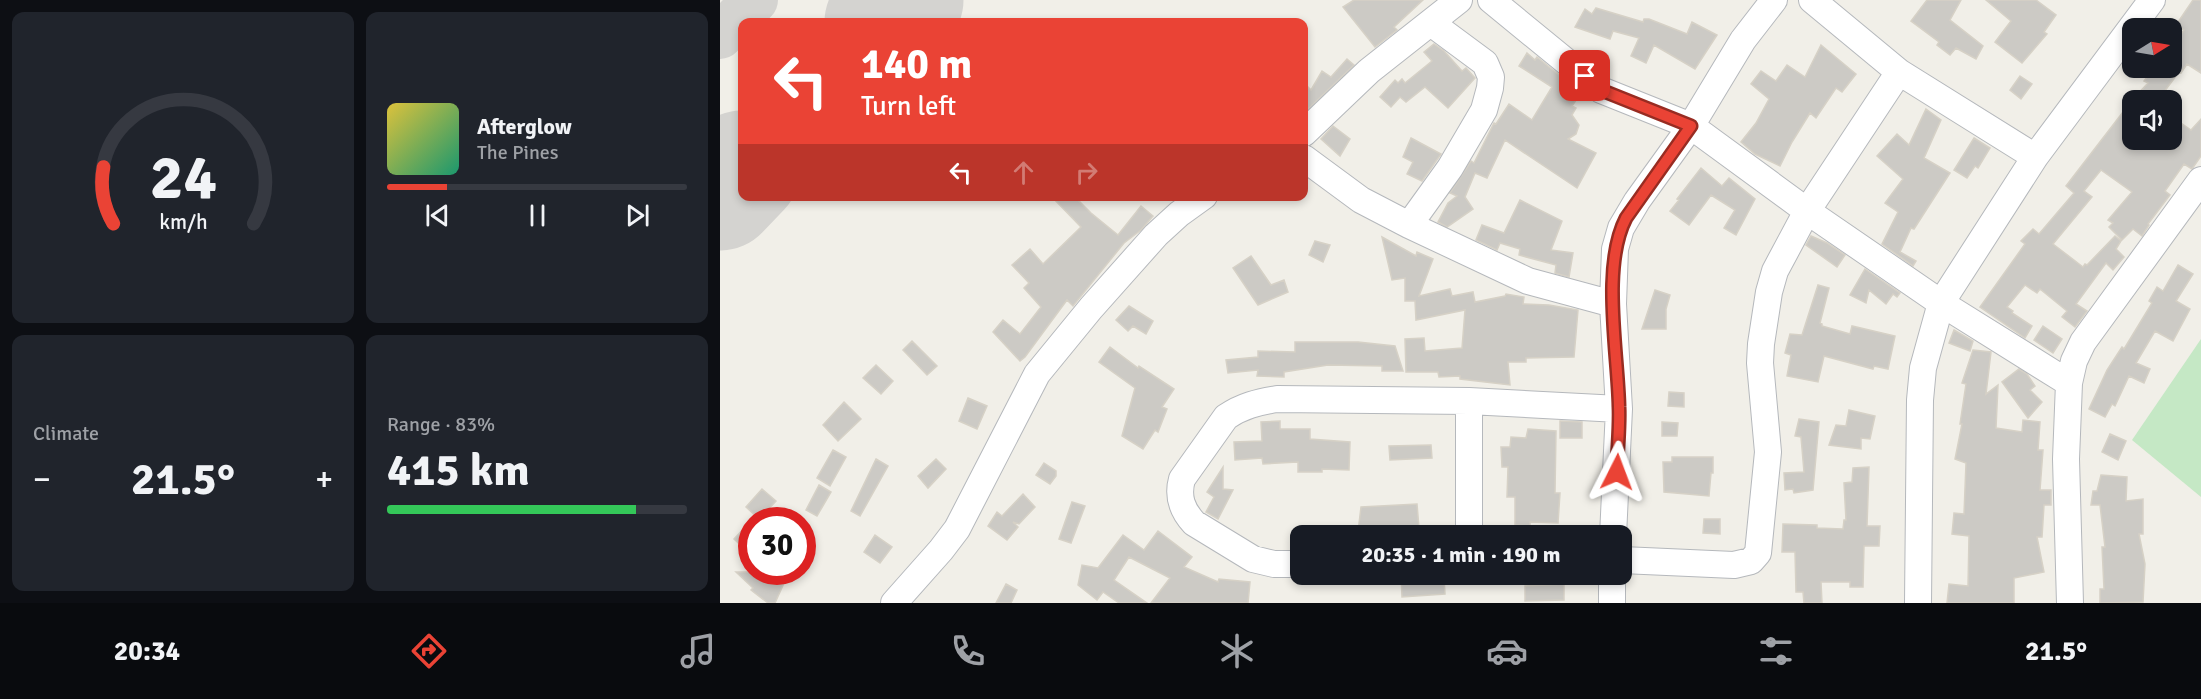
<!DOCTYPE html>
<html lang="en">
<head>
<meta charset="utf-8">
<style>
	body { margin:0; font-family:Signika,sans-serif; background:#20242c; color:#f1f3f6; height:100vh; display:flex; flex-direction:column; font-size:22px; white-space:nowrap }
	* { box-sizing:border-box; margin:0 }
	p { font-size:20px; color:#9ea1a6 }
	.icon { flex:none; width:33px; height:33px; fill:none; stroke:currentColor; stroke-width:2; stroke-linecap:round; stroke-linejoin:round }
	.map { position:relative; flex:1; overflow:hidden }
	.sheet { display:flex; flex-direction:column; gap:12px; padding:12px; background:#0d0f14; width:720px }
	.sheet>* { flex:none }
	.top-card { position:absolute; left:18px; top:18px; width:570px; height:183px; border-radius:12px; box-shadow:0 3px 9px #0003; background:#ea4335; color:#fff; overflow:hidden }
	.needle { width:39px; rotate:79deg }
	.buttons { position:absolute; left:1402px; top:18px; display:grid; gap:12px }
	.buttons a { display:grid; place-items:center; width:60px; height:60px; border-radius:12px; background:#171b24; box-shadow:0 3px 9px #0003; font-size:30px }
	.speed { position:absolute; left:18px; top:507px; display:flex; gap:12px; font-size:30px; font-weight:700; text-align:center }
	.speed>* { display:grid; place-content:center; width:78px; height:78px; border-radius:50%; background:#171b24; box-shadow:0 3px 9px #0003; line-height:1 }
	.speed .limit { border:9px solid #d22; background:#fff; color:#111 }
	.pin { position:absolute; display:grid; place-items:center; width:51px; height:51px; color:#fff; margin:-26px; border-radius:12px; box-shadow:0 3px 9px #0006 }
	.me { position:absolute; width:66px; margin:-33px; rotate:3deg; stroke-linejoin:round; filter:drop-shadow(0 0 4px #0008) }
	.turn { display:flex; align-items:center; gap:21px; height:126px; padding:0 24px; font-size:27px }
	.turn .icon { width:78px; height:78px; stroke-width:2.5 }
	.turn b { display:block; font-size:42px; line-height:51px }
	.lanes { display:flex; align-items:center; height:57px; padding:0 24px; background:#0003; justify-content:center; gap:30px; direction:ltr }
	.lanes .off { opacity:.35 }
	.big { font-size:45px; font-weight:700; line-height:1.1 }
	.sheet .widget { flex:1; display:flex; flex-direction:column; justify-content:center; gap:9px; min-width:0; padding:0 21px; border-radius:12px; background:#20242c }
	.sheet .dial { align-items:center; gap:0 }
	.dial svg { height:156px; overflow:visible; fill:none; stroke:#363941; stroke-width:7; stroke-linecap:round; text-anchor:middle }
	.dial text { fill:#f1f3f6; stroke:none }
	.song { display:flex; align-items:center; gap:18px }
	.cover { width:72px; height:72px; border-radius:9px; background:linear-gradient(135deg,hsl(50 70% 55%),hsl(160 70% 35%)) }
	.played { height:6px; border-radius:3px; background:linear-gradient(90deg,#ea4335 20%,#363941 20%) }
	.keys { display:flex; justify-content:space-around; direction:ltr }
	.heat { display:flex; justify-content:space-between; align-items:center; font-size:33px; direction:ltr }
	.charge { height:9px; border-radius:4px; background:linear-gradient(90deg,#34c759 83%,#363941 0) }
	.sheet .tiles { flex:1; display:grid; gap:12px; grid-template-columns:repeat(2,1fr) }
	.trip { position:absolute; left:570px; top:525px; width:342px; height:60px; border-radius:12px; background:#171b24; box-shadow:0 3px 9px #0003; font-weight:700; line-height:60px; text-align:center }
	.tabs { display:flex; height:96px; justify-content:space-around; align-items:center; background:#090b0e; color:#9ea1a6 }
	.tabs .icon { width:42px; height:42px }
	.tabs .current { color:#ea4335 }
	.tabs b { font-size:27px; color:#f1f3f6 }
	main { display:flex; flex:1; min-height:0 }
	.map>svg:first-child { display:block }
	.green { fill:#c5e8c5 }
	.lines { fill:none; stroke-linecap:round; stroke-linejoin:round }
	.taxiway { stroke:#d4d3d0; stroke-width:46 }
	.runway { stroke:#d4d3d0; stroke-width:117 }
	.building { fill:#cccac5; stroke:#d6d1c6; stroke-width:1.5 }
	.minor-casing { stroke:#b5b8bc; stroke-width:28 }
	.minor { stroke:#fff; stroke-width:26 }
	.route-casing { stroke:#982c22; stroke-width:15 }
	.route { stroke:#ea4335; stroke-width:10 }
</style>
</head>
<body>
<main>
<section class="sheet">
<div class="tiles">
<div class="widget dial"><svg viewBox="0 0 100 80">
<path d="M14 69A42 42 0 1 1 86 69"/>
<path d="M14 69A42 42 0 0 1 9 40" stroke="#ea4335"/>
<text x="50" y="56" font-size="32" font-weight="700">24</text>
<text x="50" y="72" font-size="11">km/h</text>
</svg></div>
<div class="widget">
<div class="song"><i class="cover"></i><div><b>Afterglow</b><p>The Pines</p></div></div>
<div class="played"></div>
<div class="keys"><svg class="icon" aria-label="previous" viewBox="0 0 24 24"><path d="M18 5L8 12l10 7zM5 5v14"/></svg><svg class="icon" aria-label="pause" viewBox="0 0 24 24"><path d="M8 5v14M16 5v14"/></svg><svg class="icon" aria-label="next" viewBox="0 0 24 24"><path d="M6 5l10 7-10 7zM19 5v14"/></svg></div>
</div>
<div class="widget"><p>Climate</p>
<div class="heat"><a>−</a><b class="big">21.5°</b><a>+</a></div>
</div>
<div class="widget"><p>Range · 83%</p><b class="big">415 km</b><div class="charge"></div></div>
</div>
</section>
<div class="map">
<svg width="1481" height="603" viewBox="0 0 1481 603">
	<rect width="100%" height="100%" fill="#f1efe8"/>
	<!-- green -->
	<path class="green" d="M1481 339V497L1412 440Z"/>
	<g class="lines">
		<!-- taxiway -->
		<path class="taxiway" d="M0 36 35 0"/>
		<!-- runway -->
		<path class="runway" d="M163 22 185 0
			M0 192 22 169"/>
	</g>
	<!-- building -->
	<path class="building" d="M634 0H703L674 27 677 30 655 47 623 7Z
		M1207 0H1241L1230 20 1263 46 1256 59 1236 48 1230 55 1217 45 1219 42 1191 21Z
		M1266 0H1316L1336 15 1324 32 1327 34 1302 63 1275 42 1291 21Z
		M1473 0H1481V73L1467 64 1461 73 1459 72 1438 100H1413V140H1452V117L1471 130 1481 119V156L1472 169 1464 164 1445 191 1450 195 1428 224 1429 225 1422 236 1413 229 1402 240 1389 227 1393 223 1388 220 1412 192 1381 170 1364 191 1372 197 1333 244 1363 267 1365 264 1367 265 1395 236 1401 241 1396 249 1404 257 1393 270 1386 263 1356 304 1367 311 1355 327 1342 317 1347 311 1320 289 1317 293 1305 285 1287 307 1293 311 1292 313 1312 326 1305 338 1260 307 1305 244 1301 241 1313 229 1319 234 1354 193 1346 186 1413 99 1428 83 1424 81 1434 68H1454L1452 47 1464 30 1456 25Z
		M876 8 923 22 924 19H929L967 34 972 22 997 35 975 69 934 45 926 63 911 56 919 38 893 31 890 39 855 27 865 9 872 14Z
		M714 44 724 51 742 71 746 68 755 78 728 108 705 87 686 102 680 97 671 107 660 97 675 80 678 83 682 79 685 83 712 61 704 52Z
		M1101 45 1136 74 1122 92 1116 88 1096 118 1090 113 1072 142 1060 166 1035 154 1021 142 1036 123 1049 99 1031 84 1041 71 1056 81 1067 65 1085 77Z
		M807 53 815 60 817 57 861 93 852 106 856 108 852 115 859 125 856 134 848 139 876 153 857 188 785 140 767 178 755 173 745 197 753 209 727 227 718 222 728 203 737 196 730 193 751 161 754 163 774 123 776 124 789 104 812 120 832 87 799 66Z
		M627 59 634 65 584 113V83L591 90 602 71 611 77Z
		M1300 76 1312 84 1301 99 1290 90Z
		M1206 109 1221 120 1204 158 1230 173 1194 229 1191 228 1180 252 1196 261 1193 266 1162 244 1178 212 1165 203 1183 179 1157 156 1177 134 1189 145Z
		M613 126 630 139 620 156 601 139Z
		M691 138 721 154 702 181 687 174 693 162 683 157Z
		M1254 138 1270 148 1258 168 1255 166 1247 178 1234 170Z
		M981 168 1002 186 1009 178 1035 199 1016 235 1004 228 1015 210 991 195 969 225 950 211 959 200 957 199Z
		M331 196H354L371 213 398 235 421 206 433 216 421 230 404 243 353 306 347 300 305 357 300 361 273 332 283 320 300 334 321 307 304 288 309 283 292 265 310 249 323 264 361 227Z
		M800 200 842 221 831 250 853 253 849 277 835 273 836 265 799 255 800 249 780 243 777 250 756 240 762 225 784 233Z
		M1091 236 1107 243 1125 255 1117 267 1086 245Z
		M662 237 696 256 697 252 713 259 699 296 730 289 732 296 753 292 755 302 785 296 786 294 804 297 803 304 829 305 858 310 854 357 806 358V362H788L790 385 740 379V376L719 377 718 372H686L685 339 704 338 705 351 742 348 745 310 696 320 695 301H685V278L672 280Z
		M595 241 610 245 603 262 589 255Z
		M531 256 551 285 564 280 568 292 538 305 513 268Z
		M1458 265 1473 274 1456 301 1470 309 1453 341 1435 331 1416 363 1430 369 1424 383 1409 376 1395 406 1392 404 1385 417 1369 409 1387 370 1402 347 1404 349 1432 303 1429 301 1437 287 1443 291Z
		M1145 269 1180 293 1177 297 1173 294 1166 304 1149 290 1146 303 1130 295Z
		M1098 285 1109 288 1100 323 1102 324V326L1130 334 1132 326 1175 336 1168 369 1154 366 1153 369 1104 356 1098 382 1067 376 1071 355 1065 353 1070 334 1082 335Z
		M935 290 950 295 946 309V329H922Z
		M409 306 433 321 426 334 413 326 408 331 396 320Z
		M1323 326 1342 339 1333 353 1314 340Z
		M1234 330 1253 341 1250 351 1229 343Z
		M192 341 217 366 207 375 183 350Z
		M575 342H638L675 346 683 371H662V366L608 365 564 372V377L537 376 538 370 508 373 506 360 538 357V351L575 352Z
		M390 347 418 368 419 366 454 389 442 407 447 409 438 432 435 430 423 449 402 436 415 388 379 362Z
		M1253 350 1271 352 1266 394 1278 385 1276 428 1302 432 1303 420 1320 422 1318 450H1323L1320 490H1331V505H1324L1322 537H1317L1324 572 1294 578V603H1227L1229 584 1248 586 1249 536 1232 534 1234 513 1244 514 1246 463 1235 459 1242 424H1240L1246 384 1242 383Z
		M156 365 173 381 161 394 143 378Z
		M1299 369 1307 374 1315 386 1310 390 1322 402 1308 418 1282 382Z
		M949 392 964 393V407L948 406Z
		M248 398 267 406 257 429 239 421Z
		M124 402 141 419 118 441 103 425Z
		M1129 410 1155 416 1150 439 1141 438V449L1109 445 1116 425 1126 426Z
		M1079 419 1099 422 1093 490 1074 493 1073 489 1065 490 1064 473 1084 472 1081 437 1075 436Z
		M560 421V429H590V439L630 442 629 470 602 469V472H578V462L543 464 542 458 515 460 514 442 542 441 541 422Z
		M840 421 862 422V438H840Z
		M942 422 958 423 957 436H942Z
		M808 429 836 431 835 493H840L838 523 810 522V526L795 525V497H787L788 467H782L781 447H790L791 437 806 438Z
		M1390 434 1406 441 1398 460 1382 452Z
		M711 445 712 458 670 460 669 446Z
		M113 450 126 457 110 486 97 478Z
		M952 457H993V473H991L989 496 944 492 943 462H952Z
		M156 459 168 466 140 516 131 511Z
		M216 459 226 469 208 488 198 476Z
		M324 463 336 471V476L330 484 316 475Z
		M503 467V489L513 490 498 519 486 512 494 497 487 492Z
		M1149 467 1147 526H1160L1159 546H1144L1143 587H1130V582H1101L1102 603H1084L1083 592H1076L1075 552H1062L1063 524 1097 525V528L1123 529 1124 520H1126L1124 483 1132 482 1133 468Z
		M1381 475 1407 477 1406 501 1423 499V534H1419L1425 564 1423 602 1380 603V589H1384L1382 547H1385L1380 505H1371L1373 491H1377Z
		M99 485 111 492 97 516 86 510Z
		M42 489 56 501 39 519 26 507Z
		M303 494 315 507 299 524 293 522 298 527 287 540 268 526 277 512 282 516Z
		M352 502 365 506 351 543 339 539Z
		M697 504 699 528 686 529 685 536 638 532 641 507Z
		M984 519H1000V534L983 533Z
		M32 520V556L14 539Z
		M438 531 472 557 464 567 498 582 499 579 530 582 528 603H431L450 578 409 557 394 580 427 603H399L383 592 377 600 358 585 362 565 378 568 403 535 424 550Z
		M155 535 172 547 160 563 144 552Z
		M16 572H69L55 603H48L31 590 33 588Z
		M696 574 697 581 724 578 725 594 682 597 681 575Z
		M286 584 297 590 291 603H276Z
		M844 584V600L805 601V586Z"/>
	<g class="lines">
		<!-- minor casing -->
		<g class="minor-casing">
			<path id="minor" d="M771 0 881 90 971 126 1087 211 1221 303 1349 383
				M1092 0 1179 72 1315 157
				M584 133 649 71 739 0
				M584 158 641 200 689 225 808 281 893 304
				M689 225 730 168 764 110 770 88 771 77 765 63 711 23
				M749 401V536
				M893 536 899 409 893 304 895 249 901 228 917 201 971 126 1023 40 1054 0
				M902 560 1014 565 1031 561 1038 553 1048 452 1040 363 1041 344 1049 292 1055 271 1087 211 1179 72
				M580 564H554L533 559 474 523C462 510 457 497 462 479L506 417C522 406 538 402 557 399L749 401 899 409
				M892 574V603
				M174 603 221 550 237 529 317 374 371 308 436 235 459 214 484 196
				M1198 603 1200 400 1203 368 1221 303 1315 157 1432 0
				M1350 603 1346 459 1349 383 1354 361 1363 342 1481 180"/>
		</g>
		<!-- minor -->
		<use href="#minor" class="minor"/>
	</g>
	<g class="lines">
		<!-- route casing -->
		<g class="route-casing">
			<path id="route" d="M865 76 881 90 971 126 906 218C881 266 898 353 899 407 900 428 897 451 897 472"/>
		</g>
		<!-- route -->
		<use href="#route" class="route"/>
	</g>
</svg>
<div class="buttons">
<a><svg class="needle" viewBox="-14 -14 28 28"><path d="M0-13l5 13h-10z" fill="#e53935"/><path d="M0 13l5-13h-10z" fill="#9ea1a6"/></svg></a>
<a><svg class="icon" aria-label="sound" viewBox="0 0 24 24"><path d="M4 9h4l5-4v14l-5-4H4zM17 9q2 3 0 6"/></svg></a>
</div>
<div class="speed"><div class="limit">30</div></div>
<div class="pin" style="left:865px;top:76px;background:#d93025"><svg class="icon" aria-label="arrive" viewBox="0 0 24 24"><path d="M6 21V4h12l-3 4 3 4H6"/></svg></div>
<svg class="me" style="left:897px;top:472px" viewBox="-20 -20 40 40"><path d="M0-17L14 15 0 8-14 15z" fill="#ea4335" stroke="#fff" stroke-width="4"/></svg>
<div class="trip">20:35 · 1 min · 190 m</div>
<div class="top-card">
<div class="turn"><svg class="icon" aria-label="left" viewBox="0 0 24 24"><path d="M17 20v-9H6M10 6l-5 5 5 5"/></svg><div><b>140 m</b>Turn left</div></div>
<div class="lanes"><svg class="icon" aria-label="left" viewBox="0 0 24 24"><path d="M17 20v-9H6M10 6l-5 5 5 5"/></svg><svg class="icon off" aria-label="ahead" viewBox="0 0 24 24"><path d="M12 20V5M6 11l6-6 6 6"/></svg><svg class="icon off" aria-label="right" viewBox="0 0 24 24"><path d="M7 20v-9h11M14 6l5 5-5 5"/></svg></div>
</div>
</div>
</main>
<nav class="tabs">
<b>20:34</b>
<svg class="icon current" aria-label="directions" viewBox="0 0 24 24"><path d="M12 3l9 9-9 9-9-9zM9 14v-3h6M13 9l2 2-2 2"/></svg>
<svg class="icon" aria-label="music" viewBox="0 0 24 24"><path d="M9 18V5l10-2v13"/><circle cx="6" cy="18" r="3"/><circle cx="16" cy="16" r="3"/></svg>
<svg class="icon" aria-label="phone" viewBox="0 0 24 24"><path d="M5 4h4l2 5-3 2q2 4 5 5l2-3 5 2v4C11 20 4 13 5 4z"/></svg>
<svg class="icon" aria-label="climate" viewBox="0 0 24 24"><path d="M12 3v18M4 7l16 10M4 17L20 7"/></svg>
<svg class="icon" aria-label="car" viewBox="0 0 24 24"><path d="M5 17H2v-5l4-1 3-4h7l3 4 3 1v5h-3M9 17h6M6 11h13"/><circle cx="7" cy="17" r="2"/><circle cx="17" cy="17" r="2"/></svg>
<svg class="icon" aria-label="filters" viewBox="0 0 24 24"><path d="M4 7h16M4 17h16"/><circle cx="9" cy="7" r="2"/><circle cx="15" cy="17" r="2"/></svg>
<b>21.5°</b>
</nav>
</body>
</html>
